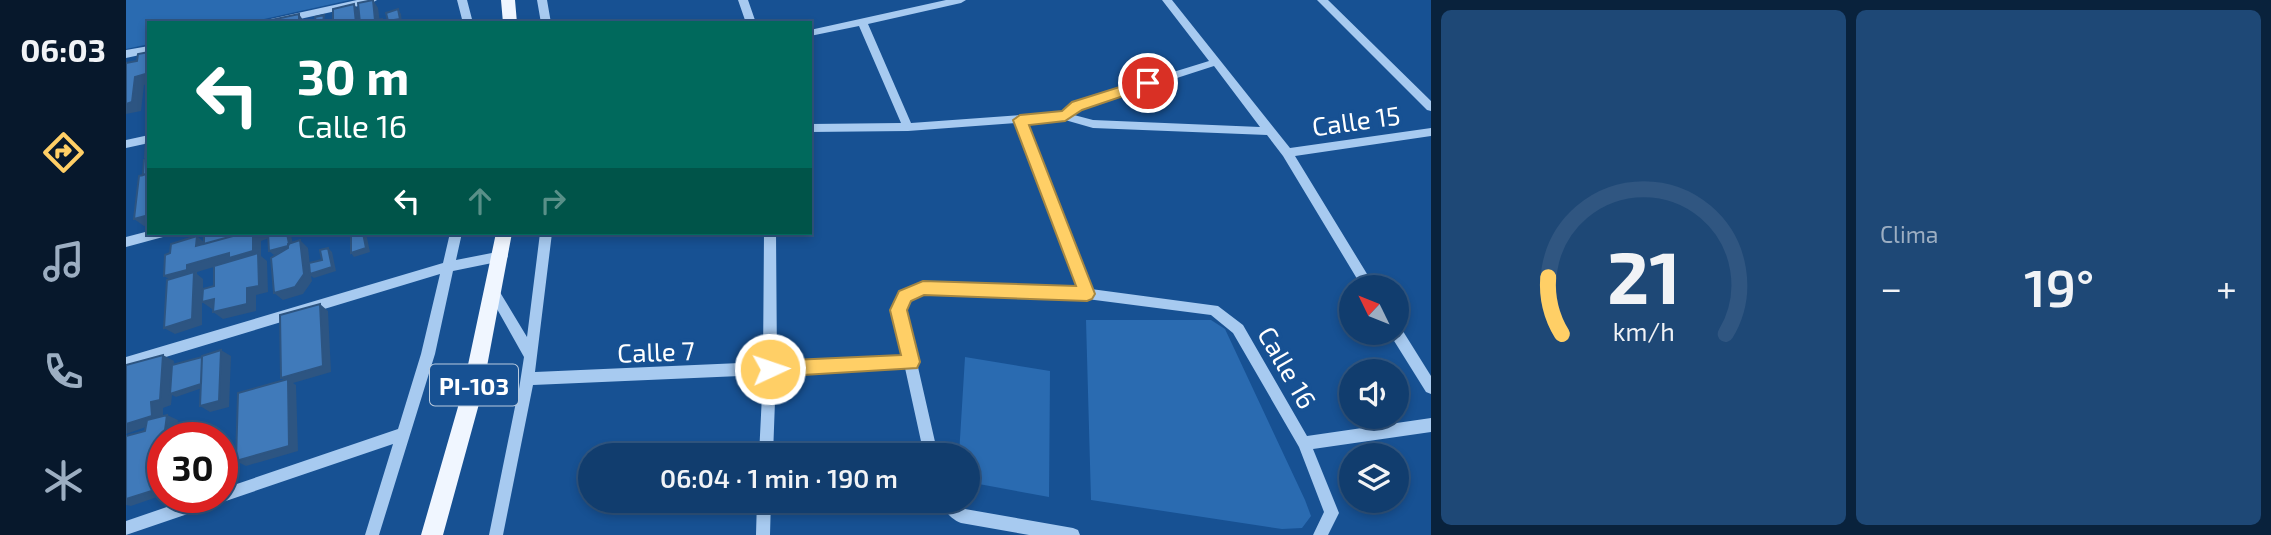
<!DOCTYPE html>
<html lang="es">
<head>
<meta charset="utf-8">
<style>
	body { margin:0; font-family:"Exo 2",sans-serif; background:#1e4876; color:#f1f3f6; height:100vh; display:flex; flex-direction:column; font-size:26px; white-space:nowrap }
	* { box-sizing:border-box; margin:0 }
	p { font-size:23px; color:#9caec2 }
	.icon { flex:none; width:38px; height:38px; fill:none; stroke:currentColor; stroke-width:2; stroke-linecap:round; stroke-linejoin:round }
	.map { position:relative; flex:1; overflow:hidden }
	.sheet { display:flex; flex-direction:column; gap:10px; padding:10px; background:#09223c; width:840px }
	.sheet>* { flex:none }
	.top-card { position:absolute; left:21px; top:21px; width:665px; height:214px; border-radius:0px; box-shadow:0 4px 10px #0003,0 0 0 2px #305681; background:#00695c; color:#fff; overflow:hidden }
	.needle { width:46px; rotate:313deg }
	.buttons { position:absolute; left:1213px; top:275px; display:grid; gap:14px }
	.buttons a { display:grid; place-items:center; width:70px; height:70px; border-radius:50%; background:#113d6e; box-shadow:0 4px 10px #0003,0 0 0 2px #305681; font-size:35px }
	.speed { position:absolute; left:21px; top:422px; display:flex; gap:14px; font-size:35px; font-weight:700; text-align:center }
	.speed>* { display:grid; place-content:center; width:91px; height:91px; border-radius:50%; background:#113d6e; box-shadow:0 4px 10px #0003,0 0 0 2px #305681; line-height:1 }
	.speed .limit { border:10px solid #d22; background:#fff; color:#111 }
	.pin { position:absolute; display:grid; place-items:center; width:60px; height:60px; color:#fff; margin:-30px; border:4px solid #fff; border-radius:50%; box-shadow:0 2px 7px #0007 }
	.me { position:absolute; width:77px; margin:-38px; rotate:87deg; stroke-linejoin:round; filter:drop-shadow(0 0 5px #0008) }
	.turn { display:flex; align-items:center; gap:24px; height:147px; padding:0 35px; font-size:32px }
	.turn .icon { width:91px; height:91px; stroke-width:2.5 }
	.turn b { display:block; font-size:49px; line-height:60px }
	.lanes { display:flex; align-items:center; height:66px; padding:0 35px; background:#0003; justify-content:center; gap:35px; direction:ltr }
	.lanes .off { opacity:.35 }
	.big { font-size:52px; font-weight:600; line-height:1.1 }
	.sheet .tile { flex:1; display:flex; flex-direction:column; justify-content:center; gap:10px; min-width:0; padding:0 24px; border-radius:10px; background:#1e4876 }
	.sheet .dial { align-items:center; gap:0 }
	.dial svg { height:182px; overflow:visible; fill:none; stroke:#305681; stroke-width:7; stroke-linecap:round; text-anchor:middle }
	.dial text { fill:#f1f3f6; stroke:none }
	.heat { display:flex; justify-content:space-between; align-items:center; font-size:38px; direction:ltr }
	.sheet .tiles { flex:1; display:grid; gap:10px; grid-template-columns:repeat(2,1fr) }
	.trip { position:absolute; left:452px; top:443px; width:402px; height:70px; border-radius:35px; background:#113d6e; box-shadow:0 4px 10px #0003,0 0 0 2px #305681; font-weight:600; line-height:70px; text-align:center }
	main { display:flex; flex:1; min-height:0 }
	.tab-bar { display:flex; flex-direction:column; width:126px; justify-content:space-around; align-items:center; background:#07182c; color:#9caec2 }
	.tab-bar .icon { width:49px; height:49px }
	.tab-bar .current { color:#ffcf66 }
	.tab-bar b { font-size:32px; color:#f1f3f6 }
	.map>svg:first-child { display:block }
	.green { fill:#2a6bb1 }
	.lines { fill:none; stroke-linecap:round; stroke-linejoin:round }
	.minor { fill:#a7caf0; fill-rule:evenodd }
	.major { fill:#f0f6ff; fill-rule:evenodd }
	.shaded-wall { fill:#2d5582 }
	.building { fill:#407aba; stroke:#2d5582; stroke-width:2 }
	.route { fill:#ffcf66; stroke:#a68742; stroke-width:2 }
	.labels { text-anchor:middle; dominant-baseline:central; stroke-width:7; stroke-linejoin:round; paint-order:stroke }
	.shield { fill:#175193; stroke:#b9cbdf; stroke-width:2 }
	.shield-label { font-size:24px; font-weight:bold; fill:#fff }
	.street-label { font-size:26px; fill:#fff; stroke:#175193 }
</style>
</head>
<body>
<main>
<nav class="tab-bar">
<b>06:03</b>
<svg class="icon current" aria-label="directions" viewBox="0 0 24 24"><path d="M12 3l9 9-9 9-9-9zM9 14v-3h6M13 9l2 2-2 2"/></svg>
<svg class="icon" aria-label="music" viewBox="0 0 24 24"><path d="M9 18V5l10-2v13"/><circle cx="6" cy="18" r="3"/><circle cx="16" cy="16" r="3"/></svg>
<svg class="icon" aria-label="phone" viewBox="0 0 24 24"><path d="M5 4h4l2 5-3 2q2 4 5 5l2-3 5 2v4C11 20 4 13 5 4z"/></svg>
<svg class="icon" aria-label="climate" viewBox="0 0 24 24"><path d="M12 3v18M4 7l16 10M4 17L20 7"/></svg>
</nav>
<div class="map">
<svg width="1305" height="535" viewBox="0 0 1305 535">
	<rect width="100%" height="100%" fill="#175193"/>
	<!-- green -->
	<path class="green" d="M0 0H224L120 23H23V44L0 49Z
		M960 320H1085L1099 329 1179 500 1185 516 1176 528 1156 529 965 500Z
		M839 357 924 371 923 497 842 482V455H833Z"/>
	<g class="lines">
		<!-- minor -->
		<path class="minor" d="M231 0H251L246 3 156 23H135L140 20Z
			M331 0H341L347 23H337Z
			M411 0H421L425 23H415Z
			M612 0H622L630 23H620Z
			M820 0H840L835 3 742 24 785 123 936 112 947 103 1083 61 1036 0H1046L1164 148 1305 128V136L1169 156 1249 287H1236L1157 156 1141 135 967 128 939 120 900 123 965 289 1092 306 1117 325 1181 436 1305 418V432L1187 449 1213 513 1202 535H1187L1198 512 1173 447 1107 333 1085 315 961 299 798 293 784 300 779 310 812 455H798L779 368 650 374 647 455H633L637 375 407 385 377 535H363L390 402 346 399 341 398 339 393 341 388 346 387 393 389 398 357 362 293 364 289 368 288 372 289 401 337 414 233H426L409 372 637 362 638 233H650L651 362 777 356 767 310 775 292 797 283 953 288 890 123 782 131 684 132V124L775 123 733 26 684 36V30ZM1088 66 1134 127 967 120 948 115 955 109Z
			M1191 0H1202L1305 101V111L1301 110Z
			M23 46V53L0 58V50Z
			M23 135V143L0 148V140Z
			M23 231V233H39L37 237 0 247V237Z
			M324 233H336L330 260 376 251 380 252 382 256 380 260 376 261 327 271 309 354 253 535H239L267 444 0 535V521L70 497H96V489L272 429 295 354 314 274 0 369V357L317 263Z
			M1270 326 1275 328 1305 376V394L1300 392 1265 336 1264 332H1270Z
			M631 500H645L644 535H630Z
			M812 500H830L839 509 947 528 952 530 954 535H903L835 523C826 520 816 509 812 500Z"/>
		<!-- major -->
		<path class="major" d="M375 0H389L391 23H377Z
			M370 233H386L356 393 317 535H295L336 393Z"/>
	</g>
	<!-- shaded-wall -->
	<path class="shaded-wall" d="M247 0 252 8 254 23 249 20Z
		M228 4 234 13V23H230Z
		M272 9 275 14 276 23H263L262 21Z
		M173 14 179 23H173Z
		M23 73V84L18 85 15 111 0 114V104L9 77Z
		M23 215V225L18 226 8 219Z
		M127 233H143V238L135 241V256L141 261 142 292 130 295V311L97 319 87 312 121 304V288L133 286 132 259 112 265 108 261 71 272V274L77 279V302L88 299 98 305 86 309 76 302V325L49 334 38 328 66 319 68 278 49 283 38 276 61 270V265L103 253 108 256 127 251Z
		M161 233H173L165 235 168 249 148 255 143 251Z
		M179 233H199L182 236Z
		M237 233H240L244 252 228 257 225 253Z
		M71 236 80 244 70 246Z
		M174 240 182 248 185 274 206 267 202 248 206 252 210 271 188 278 185 276 186 281 177 294 157 300 148 293Z
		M194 304 202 311 205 372 167 383 170 385 172 451 120 466 110 461 162 383 155 378Z
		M95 350 105 356 103 407 84 412 74 406Z
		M37 355 48 361 46 393 77 383 82 386 50 397 46 395 45 405 37 408V421L0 434V424L25 402Z
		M41 415 52 420 50 438H38Z
		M37 449V495L5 506 0 505V499Z"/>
	<!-- building -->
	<path class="building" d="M247 0 249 20 256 19 257 23H234L232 3Z
		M228 4 230 23H207V9Z
		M272 9 274 19 262 21 260 13Z
		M173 14V23H145V20Z
		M198 15 197 23H190L189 17Z
		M23 52V73L9 77 6 102 0 104V63L11 61 12 54Z
		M23 140V156L19 157 20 141Z
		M23 158V173L17 175 18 160Z
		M23 173V215L8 219 13 176Z
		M78 233H107V236L78 244Z
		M107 233H128H127V251L103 258V253L61 265V270L38 276 39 255 44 253 45 244 71 236 70 246 107 236Z
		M142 233H161L163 244 162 246 143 251Z
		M225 233H237L240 248 225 253Z
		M174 240 178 274 169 287 148 293 145 258 162 248V244Z
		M202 248 206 267 184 274 183 263 196 260 194 250Z
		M132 253 133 286 121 288V304L87 312 88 299 76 302 77 289 88 286V266Z
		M68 272 66 319 38 328 41 280Z
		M194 304 197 366 155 378 154 315Z
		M95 350 93 401 74 406 76 356Z
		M37 355 34 400 25 402 26 416 0 424V365Z
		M76 357 75 384 44 394 46 365Z
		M162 379 163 446 110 461 112 393Z
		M41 415 38 438H37V449L32 489 0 499V436L19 431 21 420Z"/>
	<!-- route -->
	<path class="route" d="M1022 78 1029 83 1027 86 956 110 939 121 903 125 969 294 966 299 961 301 798 295 785 301 781 310 794 362 791 368 644 377 638 375 635 369 638 364 644 361 775 355 764 310 773 291 797 281 950 286 887 120 894 115 936 111 946 102Z"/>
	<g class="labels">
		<!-- shield labels -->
		<rect class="shield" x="304" y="364.5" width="88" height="41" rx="5"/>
		<g class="shield-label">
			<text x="348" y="385">PI-103</text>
		</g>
		<!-- street labels -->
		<g class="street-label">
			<text transform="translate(1230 120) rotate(-8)">Calle 15</text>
			<text transform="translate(530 351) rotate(-2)">Calle 7</text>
			<text transform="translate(1162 367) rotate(60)">Calle 16</text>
		</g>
	</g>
</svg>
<div class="buttons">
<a><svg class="needle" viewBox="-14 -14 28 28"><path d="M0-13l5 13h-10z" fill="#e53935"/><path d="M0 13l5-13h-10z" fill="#9caec2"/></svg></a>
<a><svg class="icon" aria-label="sound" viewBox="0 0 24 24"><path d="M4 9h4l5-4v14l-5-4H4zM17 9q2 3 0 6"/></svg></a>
<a><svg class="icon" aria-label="layers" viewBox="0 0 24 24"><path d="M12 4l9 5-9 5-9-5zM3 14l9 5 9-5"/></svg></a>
</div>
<div class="speed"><div class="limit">30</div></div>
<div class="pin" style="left:1022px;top:83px;background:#d93025"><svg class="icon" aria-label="arrive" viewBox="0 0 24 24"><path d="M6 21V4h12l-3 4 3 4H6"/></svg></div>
<svg class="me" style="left:644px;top:369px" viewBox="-20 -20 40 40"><circle r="17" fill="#ffcf66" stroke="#fff" stroke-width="3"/><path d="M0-11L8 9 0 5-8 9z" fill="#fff"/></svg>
<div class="trip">06:04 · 1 min · 190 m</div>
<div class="top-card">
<div class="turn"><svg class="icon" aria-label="left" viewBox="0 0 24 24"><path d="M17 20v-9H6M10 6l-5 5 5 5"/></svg><div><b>30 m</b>Calle 16</div></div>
<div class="lanes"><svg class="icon" aria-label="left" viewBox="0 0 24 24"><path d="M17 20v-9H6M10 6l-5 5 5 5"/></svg><svg class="icon off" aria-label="ahead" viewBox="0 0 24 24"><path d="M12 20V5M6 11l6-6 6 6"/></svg><svg class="icon off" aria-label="right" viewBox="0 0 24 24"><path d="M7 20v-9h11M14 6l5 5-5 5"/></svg></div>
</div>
</div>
<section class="sheet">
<div class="tiles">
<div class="tile dial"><svg viewBox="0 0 100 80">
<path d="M14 69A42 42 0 1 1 86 69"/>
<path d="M14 69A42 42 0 0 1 8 44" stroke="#ffcf66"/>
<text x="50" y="56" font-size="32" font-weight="700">21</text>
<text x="50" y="72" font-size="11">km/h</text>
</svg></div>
<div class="tile"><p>Clima</p>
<div class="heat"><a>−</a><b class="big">19°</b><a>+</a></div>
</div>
</div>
</section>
</main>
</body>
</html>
